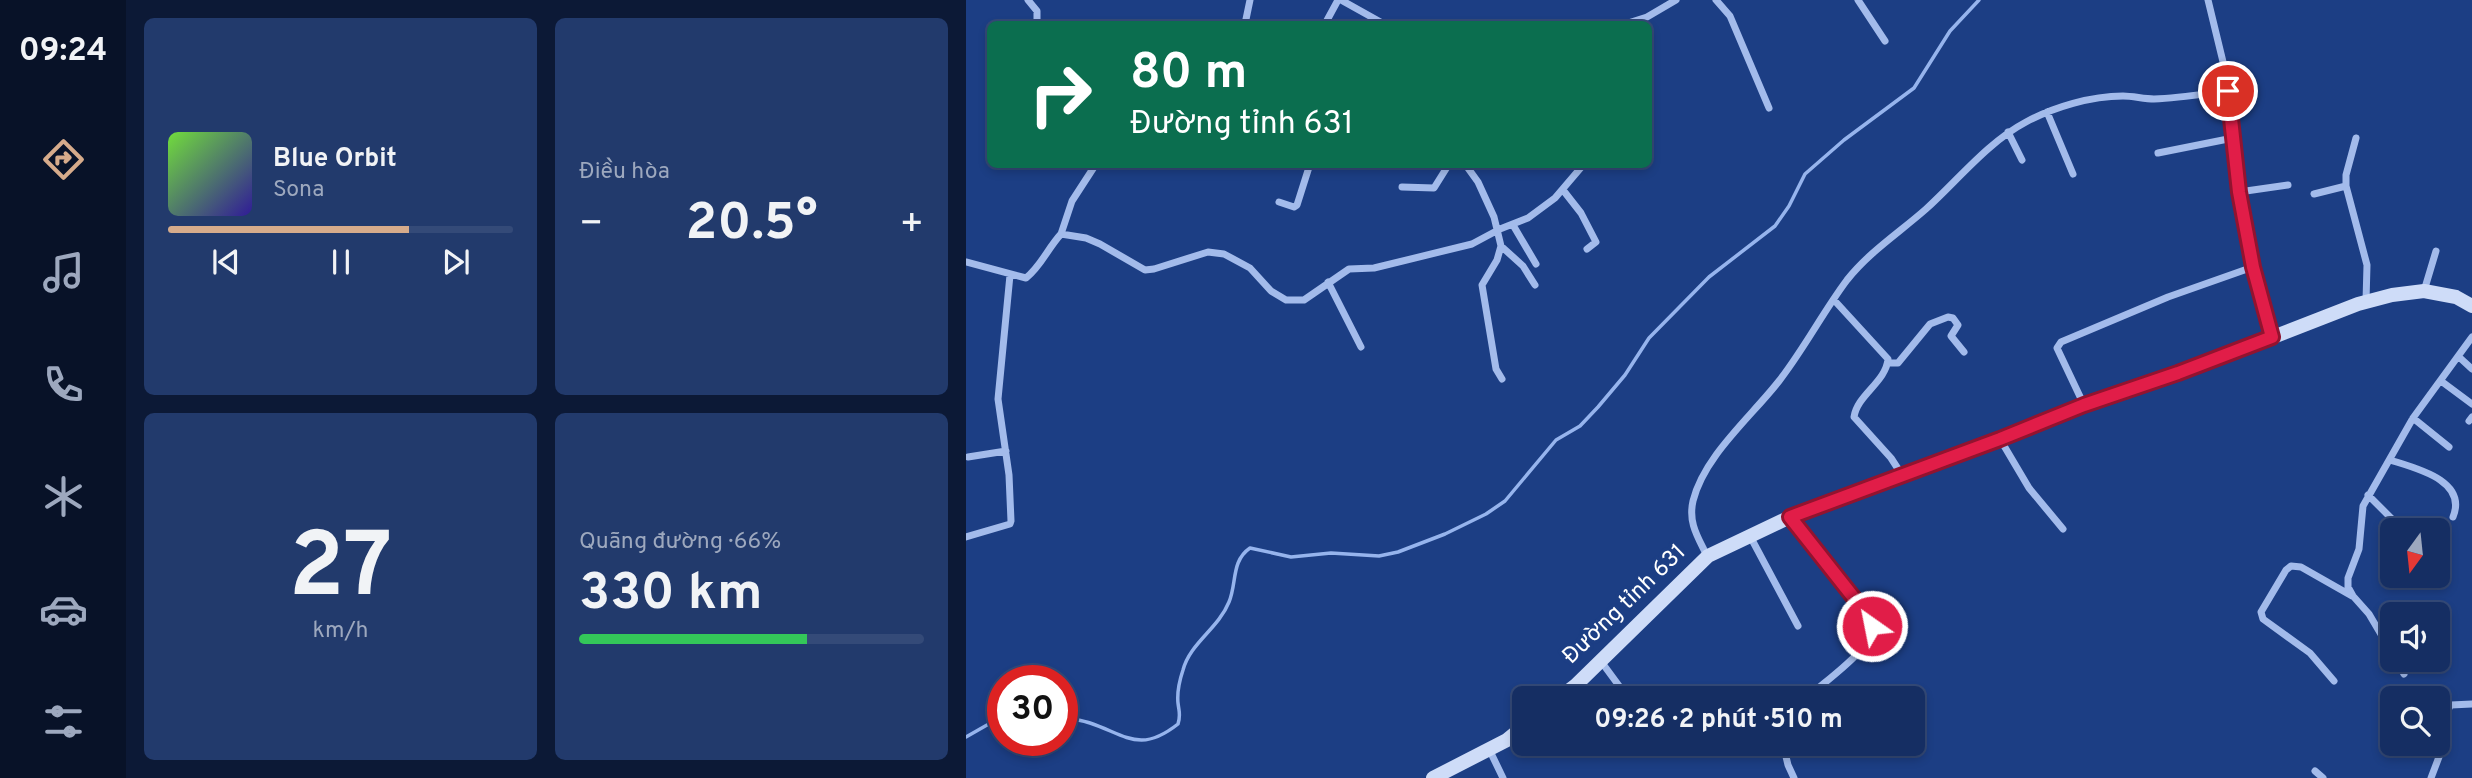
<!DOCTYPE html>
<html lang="vi">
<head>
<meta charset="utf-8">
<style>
	body { margin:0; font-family:Overpass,sans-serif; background:#223a6c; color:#f1f3f6; height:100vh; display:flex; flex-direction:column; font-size:26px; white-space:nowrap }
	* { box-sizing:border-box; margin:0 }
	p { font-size:23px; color:#9da8be }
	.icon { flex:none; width:38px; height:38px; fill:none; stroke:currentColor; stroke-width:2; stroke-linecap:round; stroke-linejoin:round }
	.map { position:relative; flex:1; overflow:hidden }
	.side { display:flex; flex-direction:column; gap:18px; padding:18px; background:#0c1936; width:840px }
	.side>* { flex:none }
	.guide { position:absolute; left:21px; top:21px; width:665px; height:147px; border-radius:10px; box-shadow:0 4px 10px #0003,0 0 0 2px #344a78; background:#0b6e4f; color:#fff; overflow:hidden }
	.needle { width:46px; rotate:195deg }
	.controls { position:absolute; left:1414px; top:518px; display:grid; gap:14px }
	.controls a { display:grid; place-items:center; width:70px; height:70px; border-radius:10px; background:#152e63; box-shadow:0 4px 10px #0003,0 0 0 2px #344a78; font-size:35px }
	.speed { position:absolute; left:21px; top:665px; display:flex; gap:14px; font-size:35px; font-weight:700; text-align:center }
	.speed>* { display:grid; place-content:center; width:91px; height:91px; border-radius:50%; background:#152e63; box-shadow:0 4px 10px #0003,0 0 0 2px #344a78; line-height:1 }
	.speed .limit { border:10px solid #d22; background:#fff; color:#111 }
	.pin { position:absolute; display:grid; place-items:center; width:60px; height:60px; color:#fff; margin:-30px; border:4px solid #fff; border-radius:50%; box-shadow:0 2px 7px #0007 }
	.me { position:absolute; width:77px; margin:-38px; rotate:327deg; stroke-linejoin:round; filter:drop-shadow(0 0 5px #0008) }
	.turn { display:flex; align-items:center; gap:24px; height:147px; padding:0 28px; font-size:32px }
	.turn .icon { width:91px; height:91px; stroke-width:2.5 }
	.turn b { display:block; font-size:49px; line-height:60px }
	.big { font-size:52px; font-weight:700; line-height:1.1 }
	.side .card { flex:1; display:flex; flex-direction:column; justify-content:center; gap:10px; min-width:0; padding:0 24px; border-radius:10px; background:#223a6c }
	.side .dial { align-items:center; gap:0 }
	.dial b { font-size:91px; line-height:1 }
	.song { display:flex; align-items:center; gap:21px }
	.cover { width:84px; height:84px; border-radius:10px; background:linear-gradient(135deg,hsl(100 70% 55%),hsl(250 70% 35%)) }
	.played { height:7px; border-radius:4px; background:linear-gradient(90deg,#d6ab8b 70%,#344a78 70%) }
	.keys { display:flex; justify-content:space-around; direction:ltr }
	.heat { display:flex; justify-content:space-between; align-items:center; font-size:38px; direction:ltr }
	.charge { height:10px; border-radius:5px; background:linear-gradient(90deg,#34c759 66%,#344a78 0) }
	.side .tiles { flex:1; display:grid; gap:18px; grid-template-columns:repeat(2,1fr) }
	.trip { position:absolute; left:546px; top:686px; width:413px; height:70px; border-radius:10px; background:#152e63; box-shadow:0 4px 10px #0003,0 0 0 2px #344a78; font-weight:700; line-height:70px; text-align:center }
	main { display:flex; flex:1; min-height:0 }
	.dock { display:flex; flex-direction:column; width:126px; justify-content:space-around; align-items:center; background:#081228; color:#9da8be }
	.dock .icon { width:49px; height:49px }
	.dock .current { color:#d6ab8b }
	.dock b { font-size:32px; color:#f1f3f6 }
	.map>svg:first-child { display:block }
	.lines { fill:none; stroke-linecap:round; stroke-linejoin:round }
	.stream { stroke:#96b4ed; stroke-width:3.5 }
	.street { stroke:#a3bbeb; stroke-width:7 }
	.secondary { stroke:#cedcf8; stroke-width:14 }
	.route-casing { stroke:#92132f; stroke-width:18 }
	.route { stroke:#e11d48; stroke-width:12 }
	.labels { text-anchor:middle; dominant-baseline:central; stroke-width:7; stroke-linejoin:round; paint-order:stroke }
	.street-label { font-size:23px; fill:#fff; stroke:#1c3e84 }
</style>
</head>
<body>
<main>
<nav class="dock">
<b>09:24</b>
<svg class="icon current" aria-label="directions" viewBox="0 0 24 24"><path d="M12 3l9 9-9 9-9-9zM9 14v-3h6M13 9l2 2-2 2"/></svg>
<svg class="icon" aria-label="music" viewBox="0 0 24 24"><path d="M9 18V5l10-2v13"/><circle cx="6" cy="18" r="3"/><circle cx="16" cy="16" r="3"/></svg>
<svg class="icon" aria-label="phone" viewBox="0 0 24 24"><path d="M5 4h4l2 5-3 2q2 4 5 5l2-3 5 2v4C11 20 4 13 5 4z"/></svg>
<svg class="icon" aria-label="climate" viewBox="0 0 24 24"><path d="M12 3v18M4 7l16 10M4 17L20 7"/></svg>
<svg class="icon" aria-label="car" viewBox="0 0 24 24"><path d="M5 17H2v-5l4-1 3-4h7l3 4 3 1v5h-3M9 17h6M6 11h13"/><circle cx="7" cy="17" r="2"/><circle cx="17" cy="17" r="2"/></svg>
<svg class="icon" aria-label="filters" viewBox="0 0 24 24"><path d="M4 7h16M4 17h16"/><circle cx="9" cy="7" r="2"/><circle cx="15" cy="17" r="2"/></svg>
</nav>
<section class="side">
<div class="tiles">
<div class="card">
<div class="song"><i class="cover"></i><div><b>Blue Orbit</b><p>Sona</p></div></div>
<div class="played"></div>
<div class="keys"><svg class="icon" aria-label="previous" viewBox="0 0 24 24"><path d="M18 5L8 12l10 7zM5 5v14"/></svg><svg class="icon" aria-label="pause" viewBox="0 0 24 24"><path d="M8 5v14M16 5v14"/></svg><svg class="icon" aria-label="next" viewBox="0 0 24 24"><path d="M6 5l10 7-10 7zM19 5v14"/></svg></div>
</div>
<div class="card"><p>Điều hòa</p>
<div class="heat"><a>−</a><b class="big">20.5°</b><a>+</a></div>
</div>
<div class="card dial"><b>27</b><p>km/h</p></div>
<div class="card"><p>Quãng đường · 66%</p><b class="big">330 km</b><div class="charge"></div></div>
</div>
</section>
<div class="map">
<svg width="1506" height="778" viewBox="0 0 1506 778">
	<rect width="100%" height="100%" fill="#1c3e84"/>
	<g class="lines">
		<!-- stream -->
		<path class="stream" d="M96 716C105 719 115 720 124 723 160 735 174 754 212 724 215 715 213 712 212 703 211 693 214 679 217 670 224 643 252 629 263 602 271 583 265 561 284 548L325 557 365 553 413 556 432 552 479 534 520 514 539 501 590 440 614 426 632 407 659 375 683 338 743 277 809 226 823 206 839 174 878 140 948 88 984 31 1013 0
			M0 737 21 725 37 720"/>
		<!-- street -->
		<path class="street" d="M62 0 71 11V24
			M375 0 418 24
			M750 0 764 16 803 108
			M892 0 919 41
			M1242 0 1259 70 1273 192 1287 267 1306 337
			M279 24 284 0
			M359 24 372 0
			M659 24 681 17 710 0
			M1081 112 1107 174
			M1042 132 1056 160
			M1390 138 1380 175V186L1401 265 1400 301
			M1192 153 1267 138
			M499 164 512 182 528 217 535 246 531 260 516 285 530 369 536 379
			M436 187 468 188 483 164
			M597 190 615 213 630 242 621 249
			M1273 192 1322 185
			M1348 194 1380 186
			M313 202 328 207 331 205 344 164
			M547 225 570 264
			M95 234 106 201 130 164
			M535 246 557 266 569 285
			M0 262 60 278C75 266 82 248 95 234L120 238 134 244 179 270 188 269 242 252 258 254 284 268 305 291 320 300H338L383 269 408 268 506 244 534 229 562 218 589 198 618 164
			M362 282 395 347
			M1458 291 1470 251
			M868 300 922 359C920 382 891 395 888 417L925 458 936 475
			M1493 357 1506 369
			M922 363H932L964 324 982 317 987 318 992 325 985 336 998 352
			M1475 381 1506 404
			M1118 405 1091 348 1095 342 1202 297 1287 267
			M1447 418 1483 447
			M1503 421 1506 417
			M1034 439 1063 488 1097 529
			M2 457 40 451
			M1424 460C1449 468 1502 480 1487 517
			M1402 495 1437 530
			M824 517 899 612C902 617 906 621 906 628 906 650 856 683 841 698
			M784 536 832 626
			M0 537 44 524 45 521 43 475 32 399 44 275
			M741 556C732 537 722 523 727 501 738 456 785 417 813 381 838 349 857 312 881 280 903 252 934 232 960 209 992 180 1022 142 1060 122 1088 107 1125 96 1157 96 1167 96 1178 99 1188 99 1213 98 1238 94 1262 91
			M1426 653 1403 614 1387 596 1382 587V578L1393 549 1397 506 1447 418 1506 337
			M634 660 662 698
			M1430 660 1438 674
			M1368 681 1344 653 1297 619 1295 612 1320 570 1325 566 1335 567 1386 596
			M817 744 822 765 828 778
			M788 746 794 744
			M523 749 537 778
			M1349 771 1357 778
			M1465 778 1476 749 1480 713 1485 705 1506 704"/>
		<!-- secondary -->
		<path class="secondary" d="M593 698 610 685 742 556 824 517 1034 439 1118 405 1212 374 1392 304 1426 295 1458 291 1490 297 1506 306
			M467 778 541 740 558 726"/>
	</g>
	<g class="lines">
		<!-- route casing -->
		<g class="route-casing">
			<path id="route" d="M906 626 899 612 824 517 1034 439 1118 405 1212 373 1306 337 1287 267 1273 192 1262 91"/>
		</g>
		<!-- route -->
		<use href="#route" class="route"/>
	</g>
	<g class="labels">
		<!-- street labels -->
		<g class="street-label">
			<text transform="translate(659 605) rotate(-44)">Đường tỉnh 631</text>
		</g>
	</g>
</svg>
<div class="controls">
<a><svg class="needle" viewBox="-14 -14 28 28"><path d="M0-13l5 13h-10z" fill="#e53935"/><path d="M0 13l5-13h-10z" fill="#9da8be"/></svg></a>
<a><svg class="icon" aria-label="sound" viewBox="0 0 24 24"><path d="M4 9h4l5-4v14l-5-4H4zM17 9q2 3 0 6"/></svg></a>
<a><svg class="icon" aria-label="search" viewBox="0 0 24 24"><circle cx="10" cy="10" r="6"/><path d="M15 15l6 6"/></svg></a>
</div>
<div class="speed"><div class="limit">30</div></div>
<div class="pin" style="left:1262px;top:91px;background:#d93025"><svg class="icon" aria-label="arrive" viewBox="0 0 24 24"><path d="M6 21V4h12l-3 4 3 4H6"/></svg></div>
<svg class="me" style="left:906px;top:626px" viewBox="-20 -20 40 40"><circle r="17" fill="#e11d48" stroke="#fff" stroke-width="3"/><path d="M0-11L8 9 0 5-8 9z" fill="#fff"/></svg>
<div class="trip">09:26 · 2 phút · 510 m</div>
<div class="guide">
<div class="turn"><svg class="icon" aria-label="right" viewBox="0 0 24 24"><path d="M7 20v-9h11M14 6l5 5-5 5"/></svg><div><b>80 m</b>Đường tỉnh 631</div></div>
</div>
</div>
</main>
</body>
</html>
